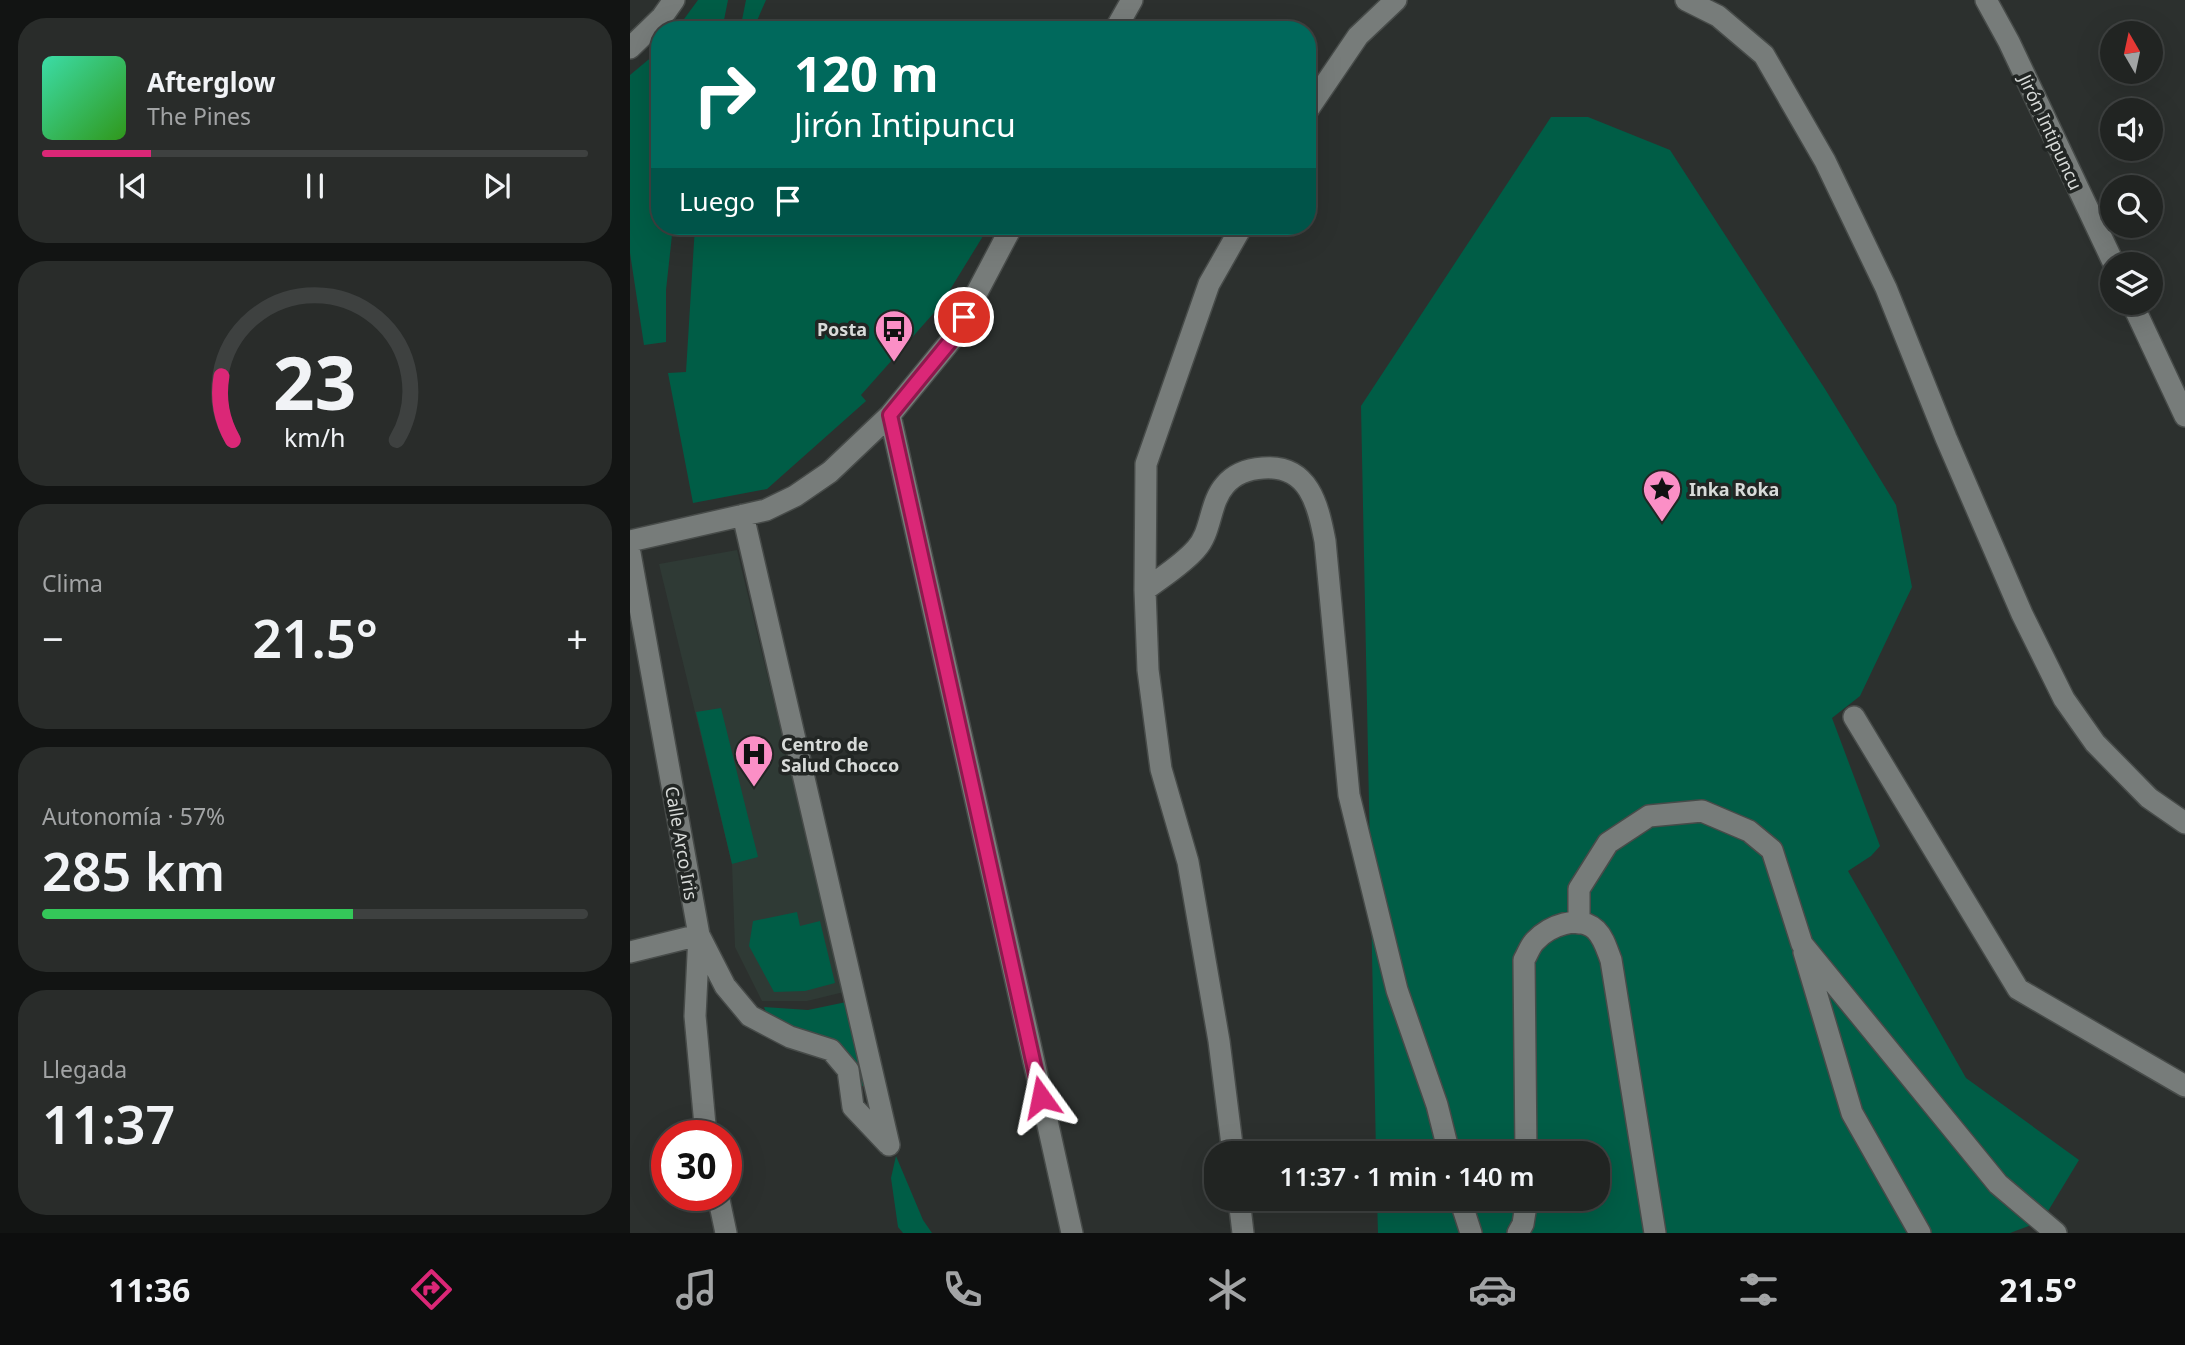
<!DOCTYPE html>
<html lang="es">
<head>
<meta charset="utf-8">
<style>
	body { margin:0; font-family:"Noto Sans",sans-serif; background:#292c2a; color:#f1f3f6; height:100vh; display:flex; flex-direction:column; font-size:26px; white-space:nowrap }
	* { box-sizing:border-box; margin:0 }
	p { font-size:23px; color:#a2a4a5 }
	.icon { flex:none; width:38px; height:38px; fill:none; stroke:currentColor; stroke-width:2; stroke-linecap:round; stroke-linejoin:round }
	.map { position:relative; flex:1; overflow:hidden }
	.details { display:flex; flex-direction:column; gap:18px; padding:18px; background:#121413; width:630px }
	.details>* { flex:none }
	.top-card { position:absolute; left:21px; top:21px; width:665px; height:214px; border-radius:28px; box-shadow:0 7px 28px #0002,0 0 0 2px #3e4140; background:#00695c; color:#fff; overflow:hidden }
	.needle { width:46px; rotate:351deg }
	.buttons { position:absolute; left:1470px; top:21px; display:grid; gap:14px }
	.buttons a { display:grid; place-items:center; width:63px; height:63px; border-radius:50%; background:#212422; box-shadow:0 7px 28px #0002,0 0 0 2px #3e4140; font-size:35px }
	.speed { position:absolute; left:21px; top:1120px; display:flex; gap:14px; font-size:35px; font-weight:700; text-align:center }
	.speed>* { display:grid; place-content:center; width:91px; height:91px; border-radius:50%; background:#212422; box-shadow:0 7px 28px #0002,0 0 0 2px #3e4140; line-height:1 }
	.speed .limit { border:10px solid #d22; background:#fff; color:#111 }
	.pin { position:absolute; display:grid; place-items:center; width:60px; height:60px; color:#fff; margin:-30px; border:4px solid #fff; border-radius:50%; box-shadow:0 2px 7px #0007 }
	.me { position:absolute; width:77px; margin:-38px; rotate:348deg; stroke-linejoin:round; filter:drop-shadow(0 0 5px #0008) }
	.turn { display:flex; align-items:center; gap:24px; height:147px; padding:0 28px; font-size:32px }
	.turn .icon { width:91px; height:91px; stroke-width:2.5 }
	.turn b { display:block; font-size:49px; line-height:60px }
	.then { display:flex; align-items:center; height:66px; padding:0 28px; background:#0003; gap:14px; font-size:26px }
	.big { font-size:52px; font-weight:600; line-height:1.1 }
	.details .card { flex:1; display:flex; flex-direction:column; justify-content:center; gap:10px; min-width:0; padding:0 24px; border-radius:28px; background:#292c2a }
	.details .dial { align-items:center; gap:0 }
	.dial svg { height:182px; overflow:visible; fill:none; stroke:#3e4140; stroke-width:7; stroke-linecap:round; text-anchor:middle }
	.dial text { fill:#f1f3f6; stroke:none }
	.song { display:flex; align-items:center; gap:21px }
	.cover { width:84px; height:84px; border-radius:10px; background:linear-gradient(135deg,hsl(160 70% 55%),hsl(110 70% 35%)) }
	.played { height:7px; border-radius:4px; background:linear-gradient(90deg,#db2777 20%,#3e4140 20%) }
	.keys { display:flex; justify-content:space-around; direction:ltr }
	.heat { display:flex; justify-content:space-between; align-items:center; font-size:38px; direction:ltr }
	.charge { height:10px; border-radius:5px; background:linear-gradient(90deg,#34c759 57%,#3e4140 0) }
	.trip { position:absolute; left:574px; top:1141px; width:406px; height:70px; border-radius:28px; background:#212422; box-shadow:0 7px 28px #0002,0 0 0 2px #3e4140; font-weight:600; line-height:70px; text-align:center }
	.tabs { display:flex; height:112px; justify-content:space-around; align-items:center; background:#0d0e0e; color:#a2a4a5 }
	.tabs .icon { width:49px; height:49px }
	.tabs .on { color:#db2777 }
	.tabs b { font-size:32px; color:#f1f3f6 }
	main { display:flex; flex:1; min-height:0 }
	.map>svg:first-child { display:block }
	.built { fill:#2f3a35 }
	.green { fill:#005d46 }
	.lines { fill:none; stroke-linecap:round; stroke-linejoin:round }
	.minor-casing { stroke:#474b49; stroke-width:24 }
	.minor { stroke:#777c7a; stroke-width:21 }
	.route-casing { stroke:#8e194d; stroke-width:18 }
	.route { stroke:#db2777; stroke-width:12 }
	.labels { text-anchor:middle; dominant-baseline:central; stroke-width:7; stroke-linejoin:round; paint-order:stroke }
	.street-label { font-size:18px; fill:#d8dbd9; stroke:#222624 }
	.poi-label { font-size:18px; font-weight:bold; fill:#d8dbd9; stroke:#222624; text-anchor:start }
</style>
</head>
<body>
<main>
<section class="details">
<div class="card">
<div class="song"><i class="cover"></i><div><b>Afterglow</b><p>The Pines</p></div></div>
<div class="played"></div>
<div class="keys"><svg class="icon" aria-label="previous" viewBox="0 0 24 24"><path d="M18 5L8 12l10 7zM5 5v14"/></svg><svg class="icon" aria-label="pause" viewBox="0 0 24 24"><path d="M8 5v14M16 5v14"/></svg><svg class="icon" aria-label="next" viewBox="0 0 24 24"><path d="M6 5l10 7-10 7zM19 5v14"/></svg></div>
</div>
<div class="card dial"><svg viewBox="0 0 100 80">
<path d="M14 69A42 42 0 1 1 86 69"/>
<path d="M14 69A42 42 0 0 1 9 41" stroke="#db2777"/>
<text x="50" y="56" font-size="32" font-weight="700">23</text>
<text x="50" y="72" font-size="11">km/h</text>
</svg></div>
<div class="card"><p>Clima</p>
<div class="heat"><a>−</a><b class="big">21.5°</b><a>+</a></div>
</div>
<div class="card"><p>Autonomía · 57%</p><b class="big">285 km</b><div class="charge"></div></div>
<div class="card"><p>Llegada</p><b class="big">11:37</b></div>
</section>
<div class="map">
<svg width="1555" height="1233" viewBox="0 0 1555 1233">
	<rect width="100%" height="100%" fill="#2c302e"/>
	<!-- built -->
	<path class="built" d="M107 550 214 992 177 1001H132L105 947 102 864 29 564Z"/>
	<!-- green -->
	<path class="green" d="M68 0H98L92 30H46Z
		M116 0H136L123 30H110Z
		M30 50V226H43L36 290V342L14 345 0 253V75Z
		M921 117H958L1040 150 1195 389 1266 505 1282 587 1230 696 1202 718 1250 846 1241 856 1218 871 1336 1078 1449 1160 1412 1221 1380 1233H748L747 1199H968V1153H746L731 406Z
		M65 226H351L358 228 310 306 231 395 236 401 137 489 63 503 38 373 56 372Z
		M91 708 128 857 102 864 66 712Z
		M167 912 170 926 190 921 205 983 175 991 144 992 119 946 123 921Z
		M221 1001 242 1085 223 1087 220 1071 141 1025 134 1007 178 1010Z
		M266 1156 293 1220 302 1233H273L268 1227 261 1178Z"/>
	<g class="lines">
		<!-- minor casing -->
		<g class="minor-casing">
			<path id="minor" d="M1056 0 1088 16 1134 55 1195 161 1256 288 1316 438 1392 614 1434 699 1465 743 1519 798 1555 823
				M1356 0 1379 42 1484 264
				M485 30 502 0
				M0 48 32 17 44 0
				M677 111 728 36 766 0
				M1502 303 1555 416
				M260 415 442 1233
				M113 515 259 1145
				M0 541 136 510 165 496 200 472 260 415 323 338 382 226
				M0 553 69 935 65 1016 76 1136
				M515 590C532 577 552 565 566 549 582 532 579 503 595 485 605 473 618 469 633 468 679 464 688 505 695 541L719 795 767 990 807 1105 819 1153
				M1224 717 1388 989 1555 1086
				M949 923V889L978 843 1019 816 1072 811 1119 831 1142 850 1172 944 1368 1184 1426 1233
				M0 952 69 935 95 986 120 1016 160 1037 201 1050 218 1070 223 1107 258 1144
				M1174 952 1222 1113 1290 1233
				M603 1153 589 1041 558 862 531 769 518 670 515 590 516 464 579 284 612 226
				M896 1153 894 960C898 953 900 946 905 941 919 926 948 914 966 930 974 938 977 950 981 960L1025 1233
				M88 1195 96 1233
				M609 1199 613 1233
				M830 1199 841 1233
				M888 1233 893 1224 897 1199"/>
		</g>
		<!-- minor -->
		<use href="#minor" class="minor"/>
	</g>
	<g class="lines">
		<!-- route casing -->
		<g class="route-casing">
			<path id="route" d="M334 317 323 338 260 415 411 1097"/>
		</g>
		<!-- route -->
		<use href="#route" class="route"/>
	</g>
	<!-- icons -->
	<defs>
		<g id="bus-pin" transform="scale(2.0125)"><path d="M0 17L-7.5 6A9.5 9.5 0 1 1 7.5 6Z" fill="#fb8fc6" stroke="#222624"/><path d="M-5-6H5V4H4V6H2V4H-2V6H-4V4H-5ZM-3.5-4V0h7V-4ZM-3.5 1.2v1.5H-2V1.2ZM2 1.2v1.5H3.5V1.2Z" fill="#111"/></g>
		<g id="sight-pin" transform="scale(2.0125)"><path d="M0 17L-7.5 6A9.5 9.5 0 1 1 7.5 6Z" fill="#fb8fc6" stroke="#222624"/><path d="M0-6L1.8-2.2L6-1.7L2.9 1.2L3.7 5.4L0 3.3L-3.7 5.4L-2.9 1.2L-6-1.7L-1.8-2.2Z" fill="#111"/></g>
		<g id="hospital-pin" transform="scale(2.0125)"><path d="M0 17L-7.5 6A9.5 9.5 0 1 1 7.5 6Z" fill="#fb8fc6" stroke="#222624"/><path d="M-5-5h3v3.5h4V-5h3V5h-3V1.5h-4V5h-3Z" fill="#111"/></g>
	</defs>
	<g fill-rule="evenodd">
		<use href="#bus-pin" x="264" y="329"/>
		<use href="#sight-pin" x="1032" y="489"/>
		<use href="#hospital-pin" x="124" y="754"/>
	</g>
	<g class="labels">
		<!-- street labels -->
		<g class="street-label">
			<text transform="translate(1421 132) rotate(65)">Jirón Intipuncu</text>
			<text transform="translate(52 843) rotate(80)">Calle Arco Iris</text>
		</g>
		<!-- poi labels -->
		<g class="poi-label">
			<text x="237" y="329" text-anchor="end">Posta</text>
			<text x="1059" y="489">Inka Roka</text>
			<text x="151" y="744">Centro de<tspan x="151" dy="21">Salud Chocco</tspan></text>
		</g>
	</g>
</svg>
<div class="buttons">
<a><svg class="needle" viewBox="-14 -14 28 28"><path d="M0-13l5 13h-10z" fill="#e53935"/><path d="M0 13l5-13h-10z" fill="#a2a4a5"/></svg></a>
<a><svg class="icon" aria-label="sound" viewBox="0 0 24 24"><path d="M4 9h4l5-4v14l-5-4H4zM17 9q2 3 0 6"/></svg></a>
<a><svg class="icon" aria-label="search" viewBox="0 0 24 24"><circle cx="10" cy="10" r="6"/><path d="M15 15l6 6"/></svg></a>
<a><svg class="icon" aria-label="layers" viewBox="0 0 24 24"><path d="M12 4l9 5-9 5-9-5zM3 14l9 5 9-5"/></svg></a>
</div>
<div class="speed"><div class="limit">30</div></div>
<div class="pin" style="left:334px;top:317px;background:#d93025"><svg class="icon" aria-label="arrive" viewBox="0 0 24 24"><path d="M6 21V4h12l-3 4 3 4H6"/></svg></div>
<svg class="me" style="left:411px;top:1097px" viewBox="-20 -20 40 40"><path d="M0-17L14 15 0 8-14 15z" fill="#db2777" stroke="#fff" stroke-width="4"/></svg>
<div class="trip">11:37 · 1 min · 140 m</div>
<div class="top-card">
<div class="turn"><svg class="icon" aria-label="right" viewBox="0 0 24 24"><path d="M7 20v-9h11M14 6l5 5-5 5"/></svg><div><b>120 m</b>Jirón Intipuncu</div></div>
<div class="then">Luego<svg class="icon" aria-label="arrive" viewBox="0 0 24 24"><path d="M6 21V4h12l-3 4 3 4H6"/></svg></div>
</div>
</div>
</main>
<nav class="tabs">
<b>11:36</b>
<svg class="icon on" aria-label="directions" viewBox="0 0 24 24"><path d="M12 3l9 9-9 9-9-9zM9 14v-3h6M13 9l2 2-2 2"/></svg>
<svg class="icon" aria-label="music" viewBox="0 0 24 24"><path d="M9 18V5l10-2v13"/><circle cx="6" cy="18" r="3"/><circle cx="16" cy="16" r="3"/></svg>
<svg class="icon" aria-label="phone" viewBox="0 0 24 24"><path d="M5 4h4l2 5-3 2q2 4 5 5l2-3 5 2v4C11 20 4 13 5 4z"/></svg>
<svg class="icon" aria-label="climate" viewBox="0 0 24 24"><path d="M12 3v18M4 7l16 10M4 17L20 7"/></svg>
<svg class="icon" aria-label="car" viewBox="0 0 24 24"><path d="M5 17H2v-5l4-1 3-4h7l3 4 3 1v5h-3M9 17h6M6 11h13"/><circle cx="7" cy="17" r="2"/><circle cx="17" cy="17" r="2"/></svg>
<svg class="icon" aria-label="filters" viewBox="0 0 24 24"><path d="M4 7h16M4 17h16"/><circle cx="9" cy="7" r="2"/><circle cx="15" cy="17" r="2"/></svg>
<b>21.5°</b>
</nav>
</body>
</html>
